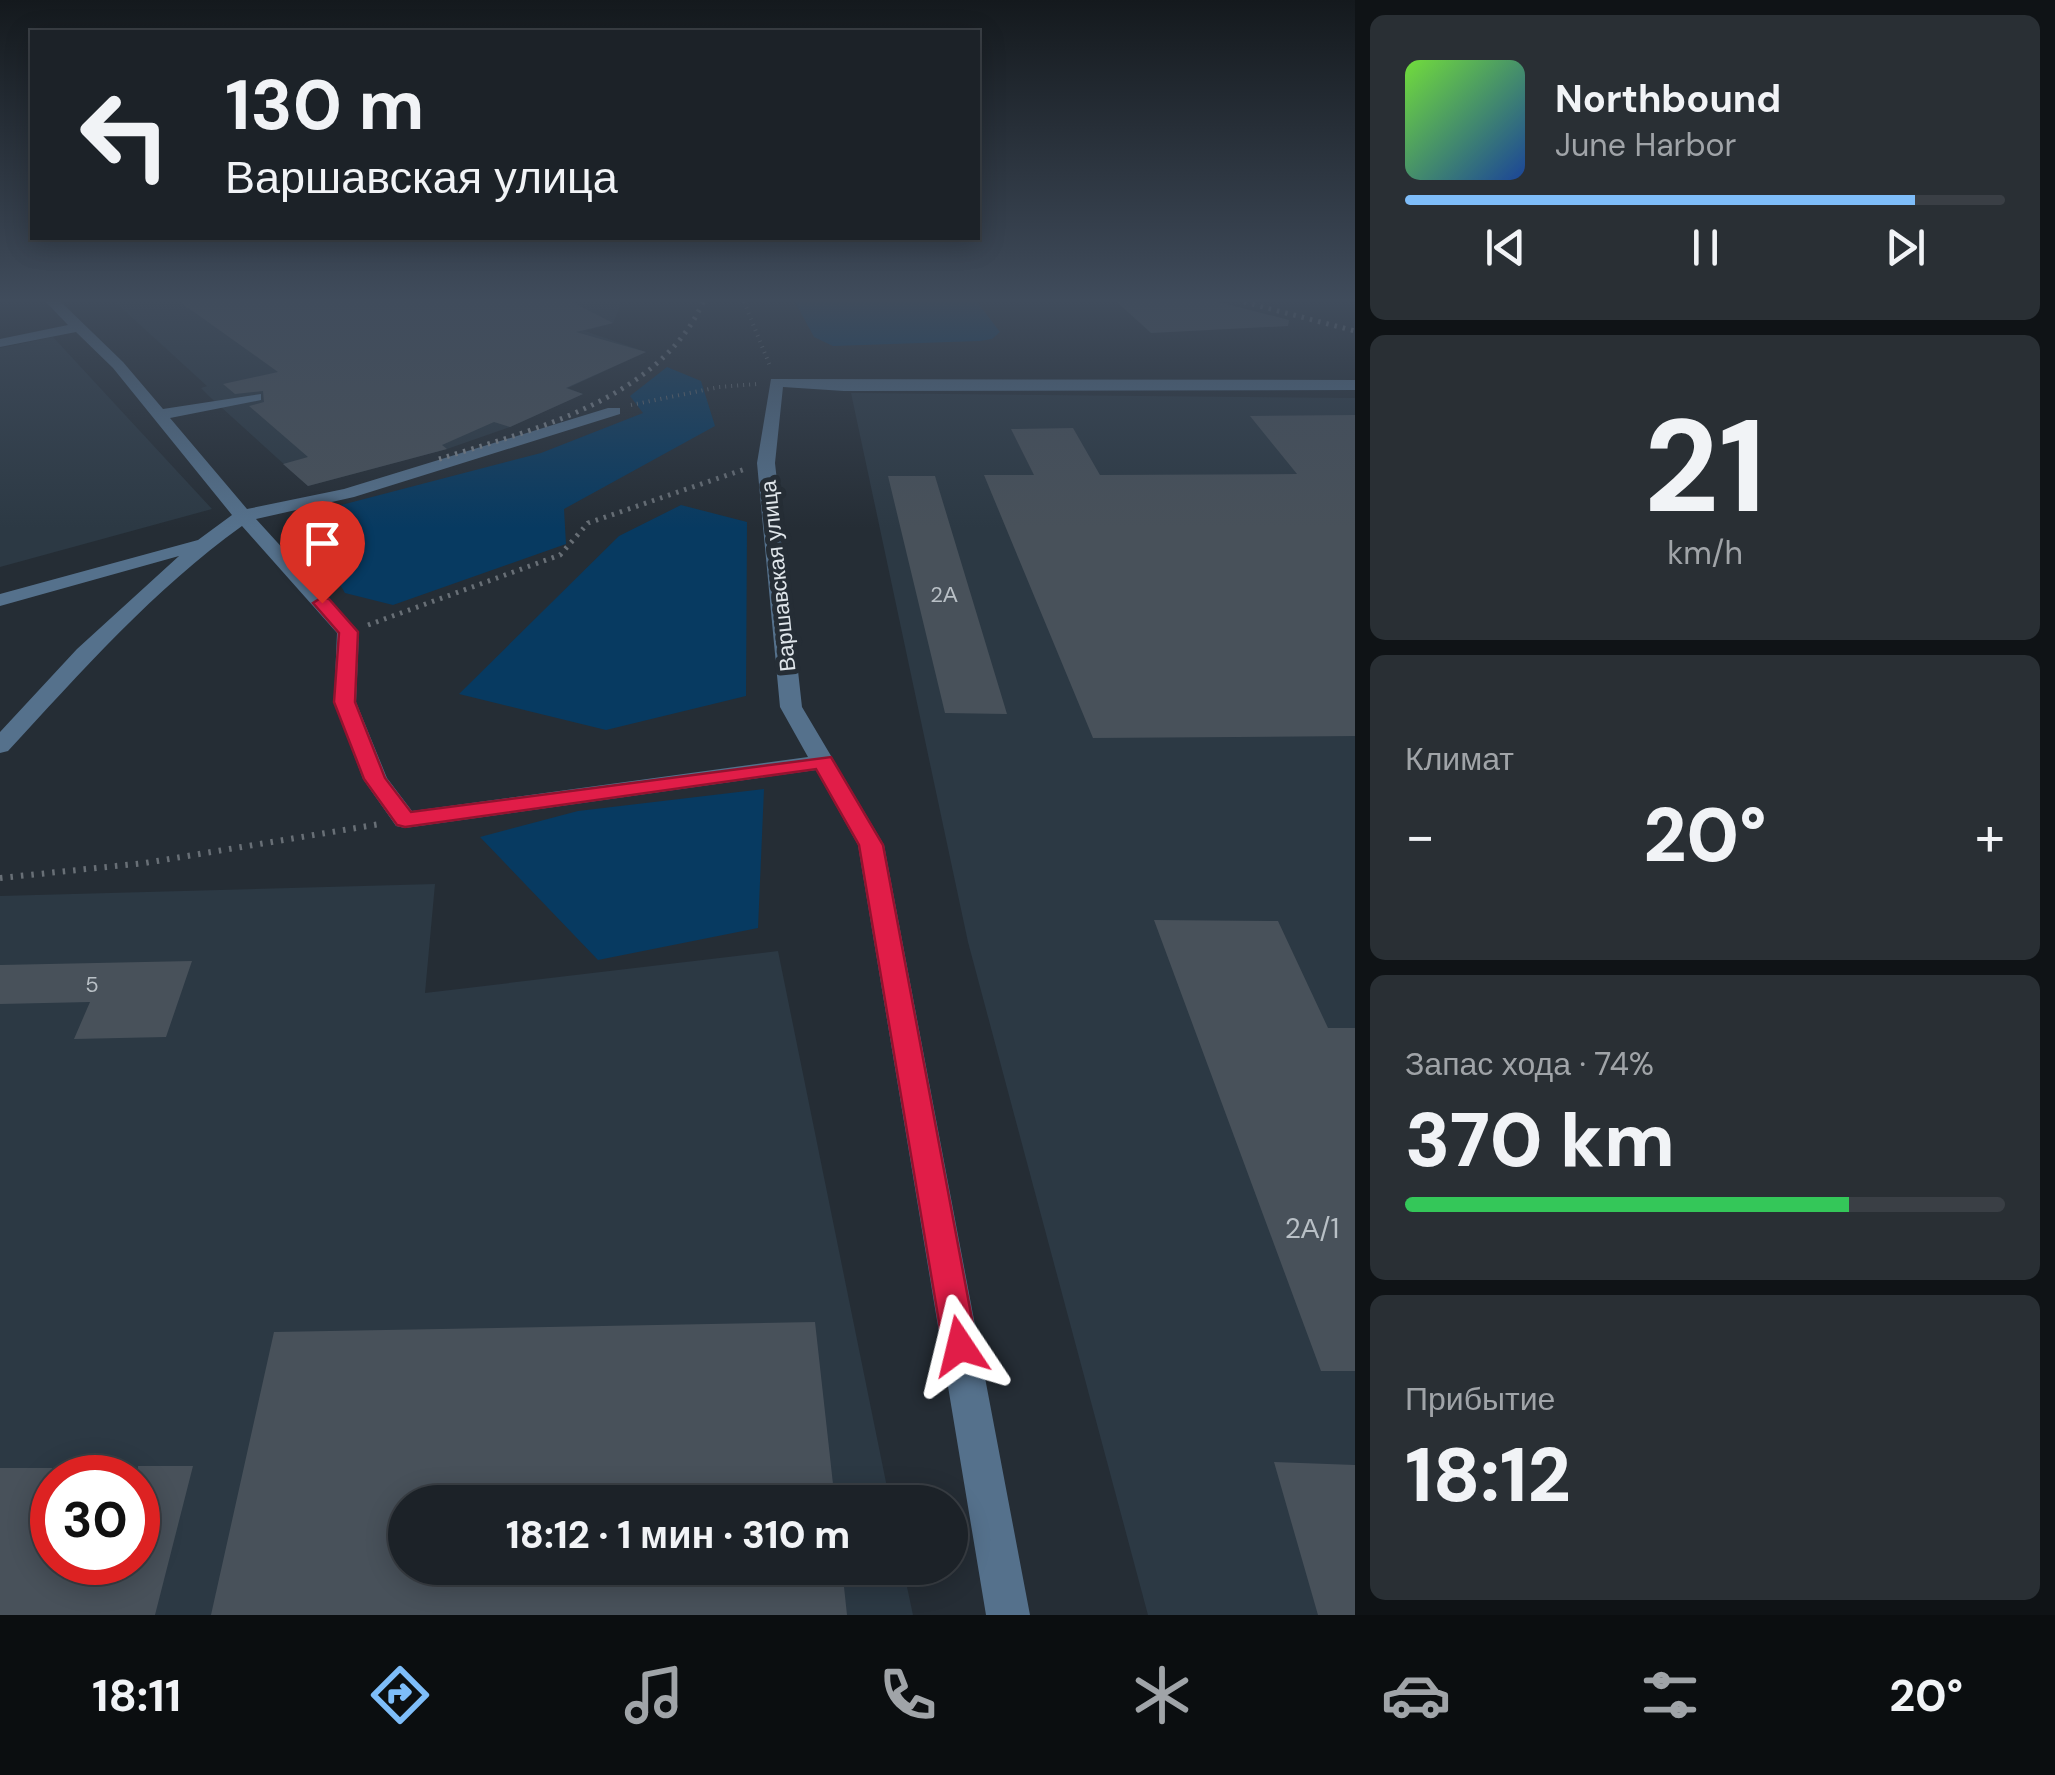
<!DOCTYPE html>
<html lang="ru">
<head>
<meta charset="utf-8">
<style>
	body { margin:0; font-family:"DM Sans",sans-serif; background:#292f34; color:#f1f3f6; height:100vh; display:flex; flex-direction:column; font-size:38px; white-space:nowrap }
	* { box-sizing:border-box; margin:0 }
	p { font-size:32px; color:#a0a4a8 }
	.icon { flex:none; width:55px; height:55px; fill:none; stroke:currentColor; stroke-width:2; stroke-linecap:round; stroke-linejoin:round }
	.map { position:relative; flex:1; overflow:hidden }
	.side { display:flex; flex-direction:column; gap:15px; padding:15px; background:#0f1316; width:700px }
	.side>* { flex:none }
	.hud { position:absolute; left:30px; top:30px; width:950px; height:210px; border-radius:0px; box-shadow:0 5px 25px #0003,0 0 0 2px #3a3f45; background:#1c2228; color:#f1f3f6; overflow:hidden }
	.speed { position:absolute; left:30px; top:1455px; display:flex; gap:20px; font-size:50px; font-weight:700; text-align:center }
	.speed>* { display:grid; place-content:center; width:130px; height:130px; border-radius:50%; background:#1c2228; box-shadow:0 5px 25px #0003,0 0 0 2px #3a3f45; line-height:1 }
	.speed .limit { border:15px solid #d22; background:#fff; color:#111 }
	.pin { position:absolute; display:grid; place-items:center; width:85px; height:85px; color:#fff; margin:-102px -42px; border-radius:50% 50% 50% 0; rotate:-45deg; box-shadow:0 0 10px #0007 }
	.pin .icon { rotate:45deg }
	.me { position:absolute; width:110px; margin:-55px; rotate:350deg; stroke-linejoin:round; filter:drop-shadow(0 0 8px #0008) }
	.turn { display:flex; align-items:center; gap:35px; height:210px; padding:0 30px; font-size:45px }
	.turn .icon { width:130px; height:130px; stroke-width:2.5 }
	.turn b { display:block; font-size:70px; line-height:85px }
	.big { font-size:75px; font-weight:800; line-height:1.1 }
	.side .widget { flex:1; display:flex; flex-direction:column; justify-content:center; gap:15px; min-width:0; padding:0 35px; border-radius:15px; background:#292f34 }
	.side .dial { align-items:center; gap:0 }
	.dial b { font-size:130px; line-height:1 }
	.song { display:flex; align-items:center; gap:30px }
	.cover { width:120px; height:120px; border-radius:15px; background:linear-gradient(135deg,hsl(100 70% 55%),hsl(220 70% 35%)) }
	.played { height:10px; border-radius:5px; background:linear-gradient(90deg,#7ebdf9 85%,#3a3f45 85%) }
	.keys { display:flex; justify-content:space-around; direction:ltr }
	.heat { display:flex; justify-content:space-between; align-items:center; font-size:55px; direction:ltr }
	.charge { height:15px; border-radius:8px; background:linear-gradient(90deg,#34c759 74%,#3a3f45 0) }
	.trip { position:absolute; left:388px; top:1485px; width:580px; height:100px; border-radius:50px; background:#1c2228; box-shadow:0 5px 25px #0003,0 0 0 2px #3a3f45; font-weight:800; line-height:100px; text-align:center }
	.dock { display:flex; height:160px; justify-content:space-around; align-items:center; background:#0b0e10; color:#a0a4a8 }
	.dock .icon { width:70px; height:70px }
	.dock .on { color:#7ebdf9 }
	.dock b { font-size:45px; color:#f1f3f6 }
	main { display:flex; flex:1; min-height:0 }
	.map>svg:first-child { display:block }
	.built { fill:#2c3944; fill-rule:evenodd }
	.green { fill:#073a61 }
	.building { fill:#48515a }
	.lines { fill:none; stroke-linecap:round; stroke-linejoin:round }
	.path-far2 { stroke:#686f76; stroke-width:4; stroke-dasharray:1 5; stroke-linecap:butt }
	.path-far1 { stroke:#686f76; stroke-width:5; stroke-dasharray:2.5 6; stroke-linecap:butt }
	.path { stroke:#686f76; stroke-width:6; stroke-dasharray:2.5 8; stroke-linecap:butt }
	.minor { fill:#55718c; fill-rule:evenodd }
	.rail { stroke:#80878e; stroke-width:5; stroke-dasharray:2.5 6; stroke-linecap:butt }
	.route { fill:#e11d48; stroke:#92132f; stroke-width:2.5 }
	.labels { text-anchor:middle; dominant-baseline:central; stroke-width:10; stroke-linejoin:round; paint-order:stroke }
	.far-street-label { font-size:22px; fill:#dfe5ea; stroke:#252d35 }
	.number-label { font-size:22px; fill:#b9c0c6 }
	.near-number-label { font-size:28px; fill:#b9c0c6 }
</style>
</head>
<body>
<main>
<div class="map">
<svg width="1355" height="1615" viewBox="0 0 1355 1615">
	<rect width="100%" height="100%" fill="#252d35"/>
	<!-- built -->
	<path class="built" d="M115 302H622L613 323 585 331 646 352 568 388 583 394 510 427 447 449 308 486 211 398 201 388 207 386Z
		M53 337 212 509 0 567V348Z
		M851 393 1355 398V1615H1148L968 942Z
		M435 884 425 993 778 951 890 1502H405V1568H903L913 1615H0V896ZM52 1478H138V1562H52Z"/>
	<!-- green -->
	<path class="green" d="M795 302H977L1000 332 992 339 979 341 833 346 814 337Z
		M667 367 701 381 715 426 564 509 566 544 393 605 345 593 299 516 541 453 643 413 630 396Z
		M681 505 747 522 746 696 606 730 459 694 619 536Z
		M764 789 758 928 598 960 480 837 578 811Z"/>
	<!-- building -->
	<path class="building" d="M180 302H572L613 323 576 332 646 352 566 388 583 394 510 427 494 422 442 445 447 449 308 486 283 464 308 457 249 406 264 402 263 391 235 394 223 384 278 372Z
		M1117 302H1219L1289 320 1288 326 1151 333Z
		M1355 415V736L1093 738 984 475H1034L1011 429 1073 428 1100 475 1297 474 1250 416Z
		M888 476H935L1007 714 945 713Z
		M1154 920 1278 921 1328 1028H1355V1371H1321Z
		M192 961 166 1037 74 1039 90 1002 0 1004V965Z
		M815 1322 835 1502H405V1568H842L847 1615H211L274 1332Z
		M1274 1462 1355 1465V1615H1318Z
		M138 1466H193L155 1615H0V1468H52V1562H138Z"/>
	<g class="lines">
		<!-- path-far2 -->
		<path class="path-far2" d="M744 302 770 366
			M631 405 719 387 757 384"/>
		<!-- path-far1 -->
		<path class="path-far1" d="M368 625 560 555 588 523 745 469"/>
		<!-- path -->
		<path class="path" d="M0 878 145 863 380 824"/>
		<!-- minor -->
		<path class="minor" d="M46 302H61L123 362 163 409 261 394V400L170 418 247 509 344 489 608 408H620V414L354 497 256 519 359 632 356 702 387 778 412 811 808 757 780 707 757 463 771 379 1355 380V390L844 391 783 387 775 463 802 707 884 845 1030 1615H986L858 845 816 770 405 828 396 826 363 779 334 702 337 633 242 526C154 589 81 672 8 751L0 753V732L77 649 179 556 0 606V594L198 540 232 515 113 368 76 332 0 347V339L68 325Z"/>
		<!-- rail -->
		<path class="rail" d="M1244 302 1355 331
			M439 459C533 430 660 399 703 302"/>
	</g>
	<!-- sky -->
	<linearGradient id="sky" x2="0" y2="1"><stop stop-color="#14191d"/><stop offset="0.57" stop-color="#404c5c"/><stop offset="1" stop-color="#404c5c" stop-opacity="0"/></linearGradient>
	<rect width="1355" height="528" fill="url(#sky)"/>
	<!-- route -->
	<path class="route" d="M322 597 329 599 358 632 355 702 385 778 411 812 831 757 883 845 977 1346 972 1356 960 1361 948 1356 943 1346 859 845 816 769 405 827 397 825 364 779 334 702 339 633 313 603Z"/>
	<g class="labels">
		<!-- far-street labels -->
		<g class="far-street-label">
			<text transform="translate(778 576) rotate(-96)">Варшавская улица</text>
		</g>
		<!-- number labels -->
		<g class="number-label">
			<text x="944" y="594">2А</text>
			<text x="92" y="984">5</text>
		</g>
		<!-- near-number labels -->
		<g class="near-number-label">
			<text x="1312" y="1228">2А/1</text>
		</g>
	</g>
</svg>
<div class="speed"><div class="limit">30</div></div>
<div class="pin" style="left:322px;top:603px;background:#d93025"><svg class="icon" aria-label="arrive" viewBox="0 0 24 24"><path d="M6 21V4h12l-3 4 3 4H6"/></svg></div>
<svg class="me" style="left:960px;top:1346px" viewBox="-20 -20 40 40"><path d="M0-17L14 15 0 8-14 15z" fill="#e11d48" stroke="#fff" stroke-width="4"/></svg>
<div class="trip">18:12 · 1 мин · 310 m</div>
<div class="hud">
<div class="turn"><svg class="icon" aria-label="left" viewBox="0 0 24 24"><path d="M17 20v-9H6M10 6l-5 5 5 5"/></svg><div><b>130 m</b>Варшавская улица</div></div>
</div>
</div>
<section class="side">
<div class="widget">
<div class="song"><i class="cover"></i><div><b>Northbound</b><p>June Harbor</p></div></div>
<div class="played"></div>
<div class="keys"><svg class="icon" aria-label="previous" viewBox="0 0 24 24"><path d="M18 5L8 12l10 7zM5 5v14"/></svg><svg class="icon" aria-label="pause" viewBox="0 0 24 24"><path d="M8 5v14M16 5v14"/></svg><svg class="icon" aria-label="next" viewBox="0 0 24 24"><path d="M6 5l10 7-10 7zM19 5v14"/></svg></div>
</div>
<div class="widget dial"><b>21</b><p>km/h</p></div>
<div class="widget"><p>Климат</p>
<div class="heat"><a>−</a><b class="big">20°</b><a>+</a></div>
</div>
<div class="widget"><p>Запас хода · 74%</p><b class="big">370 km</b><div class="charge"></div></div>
<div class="widget"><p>Прибытие</p><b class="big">18:12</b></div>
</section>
</main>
<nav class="dock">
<b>18:11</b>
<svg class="icon on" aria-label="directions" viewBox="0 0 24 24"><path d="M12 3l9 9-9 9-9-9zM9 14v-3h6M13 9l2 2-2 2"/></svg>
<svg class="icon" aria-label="music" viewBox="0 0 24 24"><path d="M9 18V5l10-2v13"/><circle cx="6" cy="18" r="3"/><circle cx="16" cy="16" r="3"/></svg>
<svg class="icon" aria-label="phone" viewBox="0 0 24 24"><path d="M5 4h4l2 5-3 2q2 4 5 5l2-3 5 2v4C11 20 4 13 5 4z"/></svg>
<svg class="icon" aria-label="climate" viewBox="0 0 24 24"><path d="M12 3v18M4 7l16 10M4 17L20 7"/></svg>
<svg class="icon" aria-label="car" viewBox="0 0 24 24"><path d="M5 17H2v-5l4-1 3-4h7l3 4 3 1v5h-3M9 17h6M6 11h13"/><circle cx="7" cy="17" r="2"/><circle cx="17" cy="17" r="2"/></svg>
<svg class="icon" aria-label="filters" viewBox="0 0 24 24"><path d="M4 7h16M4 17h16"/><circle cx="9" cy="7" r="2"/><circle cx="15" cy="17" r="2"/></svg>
<b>20°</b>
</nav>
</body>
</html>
